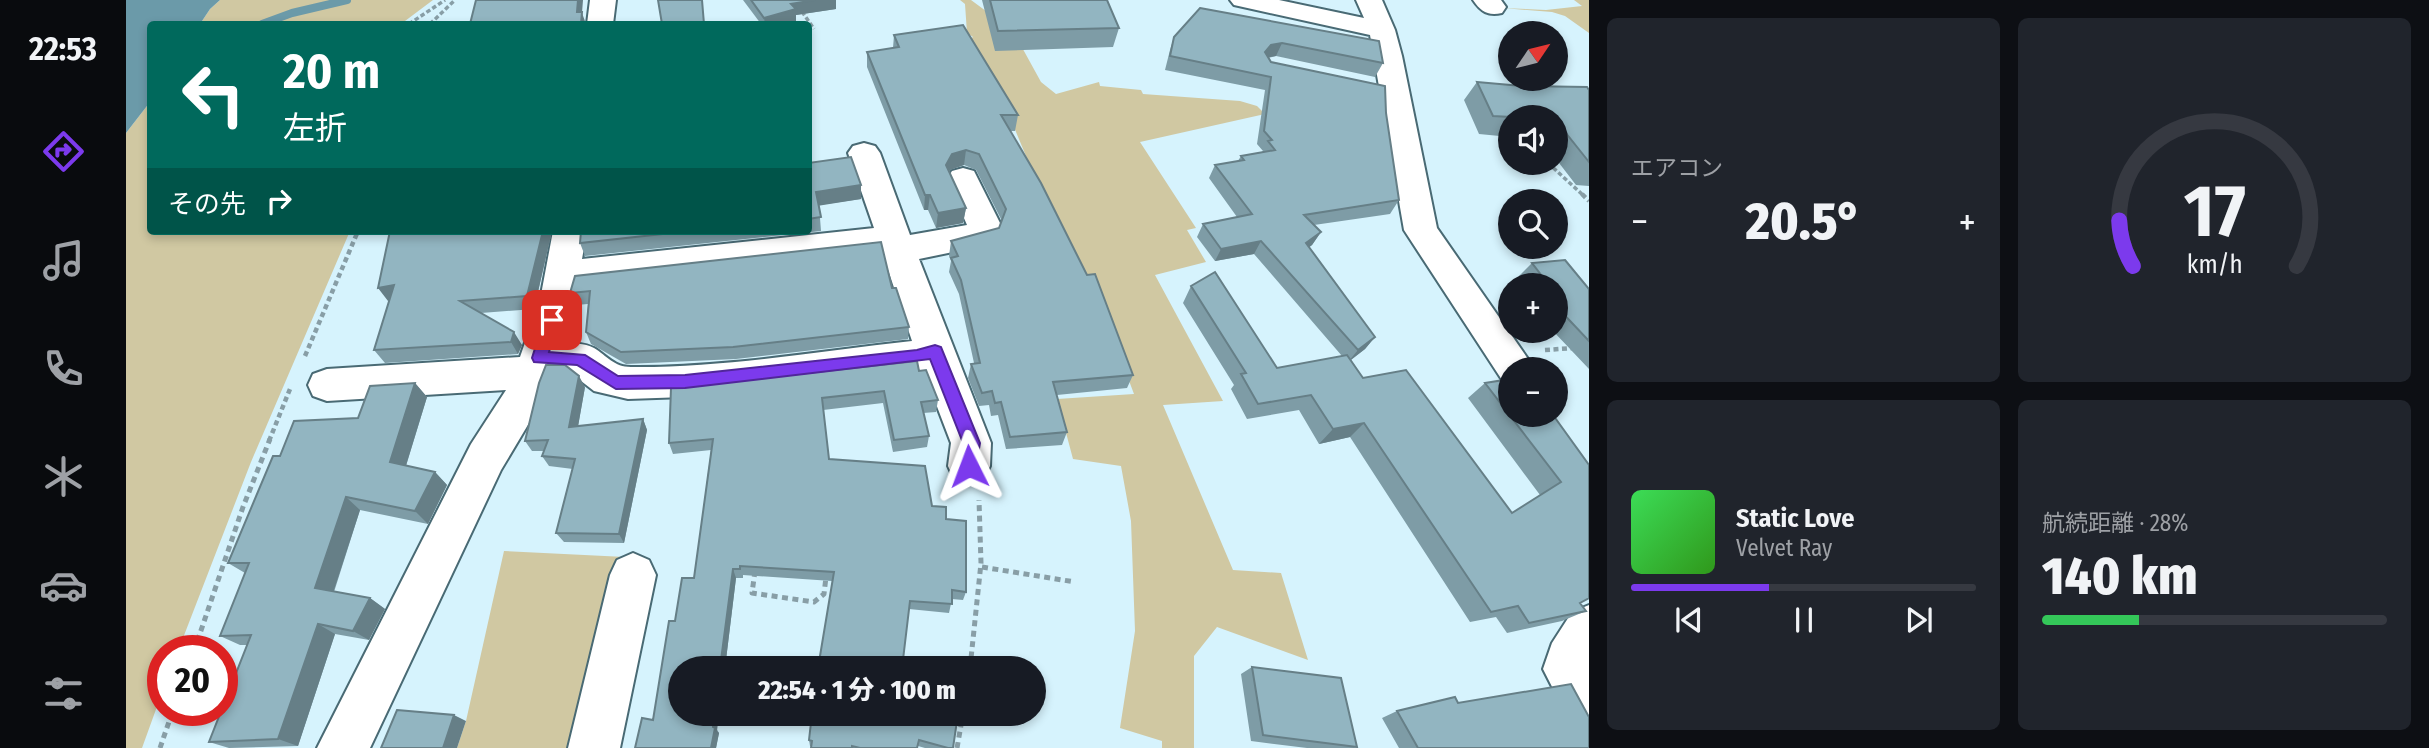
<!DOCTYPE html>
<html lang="ja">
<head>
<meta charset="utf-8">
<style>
	body { margin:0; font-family:"Fira Sans Condensed","Noto Sans JP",sans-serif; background:#20242c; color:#f1f3f6; height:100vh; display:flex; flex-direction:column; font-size:26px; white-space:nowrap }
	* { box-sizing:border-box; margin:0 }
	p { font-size:23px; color:#9ea1a6 }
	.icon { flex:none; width:38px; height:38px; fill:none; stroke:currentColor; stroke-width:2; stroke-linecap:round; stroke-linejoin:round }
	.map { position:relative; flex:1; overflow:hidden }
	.drawer { display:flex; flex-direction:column; gap:18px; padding:18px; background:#0d0f14; width:840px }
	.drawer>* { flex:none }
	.hud { position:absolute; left:21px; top:21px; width:665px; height:214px; border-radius:7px; box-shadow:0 4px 10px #0003; background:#00695c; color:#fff; overflow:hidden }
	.needle { width:46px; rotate:55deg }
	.controls { position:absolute; left:1372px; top:21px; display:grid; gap:14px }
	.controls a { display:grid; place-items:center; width:70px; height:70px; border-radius:50%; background:#171b24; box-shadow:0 4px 10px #0003; font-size:35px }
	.speed { position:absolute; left:21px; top:635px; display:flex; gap:14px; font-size:35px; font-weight:700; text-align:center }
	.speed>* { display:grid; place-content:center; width:91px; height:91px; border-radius:50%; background:#171b24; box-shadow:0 4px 10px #0003; line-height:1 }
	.speed .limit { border:10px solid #d22; background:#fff; color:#111 }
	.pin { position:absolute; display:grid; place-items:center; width:60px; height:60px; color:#fff; margin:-30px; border-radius:14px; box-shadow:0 4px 10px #0006 }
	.me { position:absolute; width:77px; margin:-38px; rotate:357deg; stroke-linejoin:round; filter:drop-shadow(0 0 5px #0008) }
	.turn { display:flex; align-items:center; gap:24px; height:147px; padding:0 21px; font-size:32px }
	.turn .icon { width:91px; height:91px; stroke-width:2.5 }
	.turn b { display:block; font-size:49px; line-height:60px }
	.then { display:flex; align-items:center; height:66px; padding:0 21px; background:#0003; gap:14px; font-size:26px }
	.big { font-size:52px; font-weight:800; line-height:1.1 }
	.drawer .tile { flex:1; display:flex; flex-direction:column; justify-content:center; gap:10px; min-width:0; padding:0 24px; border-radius:10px; background:#20242c }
	.drawer .dial { align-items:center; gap:0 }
	.dial svg { height:182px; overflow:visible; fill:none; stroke:#363941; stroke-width:7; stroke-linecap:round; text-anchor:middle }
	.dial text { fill:#f1f3f6; stroke:none }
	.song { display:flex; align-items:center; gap:21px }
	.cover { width:84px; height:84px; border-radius:10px; background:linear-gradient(135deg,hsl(130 70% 55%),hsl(110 70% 35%)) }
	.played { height:7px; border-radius:4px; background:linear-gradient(90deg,#7c3aed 40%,#363941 40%) }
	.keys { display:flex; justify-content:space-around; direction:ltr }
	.heat { display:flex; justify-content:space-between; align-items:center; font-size:38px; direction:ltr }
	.charge { height:10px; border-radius:5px; background:linear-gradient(90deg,#34c759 28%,#363941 0) }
	.drawer .tiles { flex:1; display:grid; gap:18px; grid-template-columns:repeat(2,1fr) }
	.trip { position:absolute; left:542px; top:656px; width:378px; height:70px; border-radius:35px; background:#171b24; box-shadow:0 4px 10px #0003; font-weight:800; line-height:70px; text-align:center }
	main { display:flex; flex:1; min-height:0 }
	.dock { display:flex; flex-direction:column; width:126px; justify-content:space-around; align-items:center; background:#090b0e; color:#9ea1a6 }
	.dock .icon { width:49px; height:49px }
	.dock .on { color:#7c3aed }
	.dock b { font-size:32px; color:#f1f3f6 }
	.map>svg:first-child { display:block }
	.green { fill:#d0c8a2 }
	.water { fill:#6b9aa9 }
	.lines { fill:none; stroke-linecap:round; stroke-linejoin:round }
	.stream { stroke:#6b9aa9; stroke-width:8 }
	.minor-casing { stroke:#496a74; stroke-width:4 }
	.path-far2 { stroke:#889ea6; stroke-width:3.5; stroke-dasharray:4.5 2.5; stroke-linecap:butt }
	.path-far1 { stroke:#889ea6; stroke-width:4.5; stroke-dasharray:5 3.5; stroke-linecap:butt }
	.path { stroke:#889ea6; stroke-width:5; stroke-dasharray:6 4.5; stroke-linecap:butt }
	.minor { fill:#fff; fill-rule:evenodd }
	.wall { fill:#7e9ca6 }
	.shaded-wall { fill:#667f87 }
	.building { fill:#92b5c1; stroke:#667f87; stroke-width:2 }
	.route { fill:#7c3aed; stroke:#51269a; stroke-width:2 }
</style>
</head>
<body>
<main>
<nav class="dock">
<b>22:53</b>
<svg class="icon on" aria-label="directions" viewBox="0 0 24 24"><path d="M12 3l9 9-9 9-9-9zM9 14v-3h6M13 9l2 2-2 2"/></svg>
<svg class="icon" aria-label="music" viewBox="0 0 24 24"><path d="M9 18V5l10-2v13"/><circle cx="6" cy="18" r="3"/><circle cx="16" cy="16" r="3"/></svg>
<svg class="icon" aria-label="phone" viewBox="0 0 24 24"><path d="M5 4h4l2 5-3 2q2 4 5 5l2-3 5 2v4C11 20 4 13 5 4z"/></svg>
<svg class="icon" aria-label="climate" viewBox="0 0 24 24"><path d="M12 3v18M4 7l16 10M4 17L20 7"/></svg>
<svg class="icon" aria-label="car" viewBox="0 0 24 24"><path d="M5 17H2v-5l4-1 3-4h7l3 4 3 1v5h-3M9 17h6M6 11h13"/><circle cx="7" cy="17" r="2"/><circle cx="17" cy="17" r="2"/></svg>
<svg class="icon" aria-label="filters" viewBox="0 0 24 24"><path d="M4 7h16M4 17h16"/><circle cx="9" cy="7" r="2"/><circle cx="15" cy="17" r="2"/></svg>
</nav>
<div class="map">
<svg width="1463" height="748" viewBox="0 0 1463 748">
	<rect width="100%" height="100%" fill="#d6f3fd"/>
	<!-- green -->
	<path class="green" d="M94 0H307L275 24H74L84 9Z
		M834 0H845L887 31 915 82 930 94 973 82 974 86 1015 90 1017 94 1114 101 1131 106 1139 114 1014 142 1070 228 1061 230 1080 262 1029 275 1097 401 1037 405 1107 570 1155 573 1182 660 1091 627 1068 656V748H1036V741L994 728 1009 631 1005 521 995 466 947 459 931 399 1008 394 967 285 905 168 880 108 840 42 847 37 841 33 839 4Z
		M1448 0H1463V33L1439 16 1426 12 1377 8 1420 10 1456 6Z
		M24 102V231H224L125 462 52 651H37V690L16 748H0V133Z
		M378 551 499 557 454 748H331L340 721Z"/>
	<!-- water -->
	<path class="water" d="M0 0H94L84 9 74 24H24V102L0 133Z"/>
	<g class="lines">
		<!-- stream -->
		<path class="stream" d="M136 24 166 13 221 0"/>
		<!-- minor casing -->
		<g class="minor-casing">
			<path id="minor" d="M464 0H490L487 24H461Z
				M1104 0H1153L1238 18 1230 0H1256L1269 30 1276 56 1311 228 1409 369H1384V383L1376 380 1278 230 1244 35 1108 5Z
				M1347 0H1375L1380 7 1376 13C1362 16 1355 12 1347 0Z
				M738 143 749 146 754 153 784 235 841 225 821 179 826 171 837 168 848 171 875 225 869 241 861 245 793 259 865 443 864 466 858 479 843 484 828 479 822 466 825 443 797 370 559 397 502 399 468 391 446 374H425L406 418 375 470 244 748H191L345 444 380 390 201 401 187 396 182 385 187 374 201 369 394 357 414 300 427 231H461L456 259 748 228 722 153 727 146ZM756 252 786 341C694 351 597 368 505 367 488 367 481 356 468 348 458 343 447 343 437 343L452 286Z
				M507 553 523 560 530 575 494 748H442L484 575 491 560Z
				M1463 605V731L1445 724 1417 669 1426 643 1446 612Z"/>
		</g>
		<!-- path-far2 -->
		<path class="path-far2" d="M668 0 688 29
			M283 24 319 0
			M304 24 329 0
			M1401 88 1410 84
			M1422 163 1458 196"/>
		<!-- path-far1 -->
		<path class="path-far1" d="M1456 194 1463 201
			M1419 350 1448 348
			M179 356 232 231
			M143 441 164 389"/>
		<!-- path -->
		<path class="path" d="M856 567 949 582
			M629 571 626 593 688 602 698 594 700 577
			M68 651 117 507 144 439
			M844 668 855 563 853 500
			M34 748 47 710
			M831 748 837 714"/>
		<!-- minor -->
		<use href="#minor" class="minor"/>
	</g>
	<!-- wall -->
	<path class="wall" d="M617 0H710V9L670 15V22L660 24H635Z
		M856 0H981L993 28 987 47 869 51Z
		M768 35 892 115 889 131H884L1007 375 1001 388 931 395 941 432 936 445 880 449 872 415 865 416 863 405 853 406 842 378 845 364 848 363 833 294 823 272 825 261 823 256 825 241 873 228 876 221 850 170 838 165 824 170 823 171 840 208 837 223 810 228 802 210H798L741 67V52L767 48Z
		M1048 37 1253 41 1257 63 1249 77 1150 56 1142 58 1145 62 1260 113 1273 200 1264 214 1188 225 1195 232 1186 245 1183 247 1249 337 1239 349 1225 360 1237 378 1386 513 1414 495 1342 398 1359 383 1427 415 1454 603 1460 611 1436 621 1381 633 1370 617 1344 622 1224 437 1193 444 1173 410 1121 419 1105 389 1108 385 1057 303 1065 286 1151 368 1216 356 1128 254 1089 261 1071 237 1077 224 1111 217 1083 178 1089 165 1112 161 1115 156 1136 152 1137 151 1131 144 1139 90 1039 70 1044 50Z
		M1351 82 1396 86 1463 90V186L1450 185 1430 159V117H1384V137L1353 134 1338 100Z
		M682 163 735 185V199L693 205 695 231 459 256 454 243 455 231H682Z
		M264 231H426L408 309 355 313 396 345 392 354 259 363 248 350 263 301Z
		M1406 263 1463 289V369L1427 331H1430V285H1400L1393 276Z
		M449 276 766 288 783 327 782 339 610 359 500 364 465 344 460 332 462 304 450 305 444 293Z
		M793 371 812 400 810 412 797 413 803 436 801 447 767 452 757 403 697 410 703 459 806 506 820 519 840 592 837 600 826 599 823 613 783 609 706 581 617 575V578H610L599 668H555L593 733 590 748H509L527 720 568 578 585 450 547 454 543 443 545 388Z
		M289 383 301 397 280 466 309 472 321 485 302 524 234 510 208 592 244 598 259 609 243 640 209 634 172 746 103 748 83 742 121 645H114L94 636 119 573 102 563 154 456 232 418Z
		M459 387 452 426 517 419 521 430 498 543 438 542 430 533 447 469 423 466 416 456 418 451H406L399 441Z
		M1126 667 1231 747 1228 748H1181L1125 741 1115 674Z
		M1332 703 1463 748H1273L1256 718 1271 711Z
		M686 714 827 748H799L792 746 791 748H685L686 746H684L683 740Z"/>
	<!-- shaded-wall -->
	<path class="shaded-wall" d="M452 0H457L456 13 460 24H455L451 12Z
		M689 0H710V9L670 15V22L660 24H639L638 18 665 4Z
		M1156 43 1150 56 1138 58 1139 52 1145 45Z
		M840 150 838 165 824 170 819 180 820 165 826 154Z
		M735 185V199L691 206 690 192Z
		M799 195H804L802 210H798Z
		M840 208 837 223 810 228 812 213Z
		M417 231H426L408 309 401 296Z
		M1195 232 1186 245 1172 256 1180 243Z
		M1135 241 1128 254 1089 261 1095 249Z
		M268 285 277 298 262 301 252 288Z
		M388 332 396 345 392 354 385 342Z
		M1249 337 1239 349 1222 362 1232 350Z
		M453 376 459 387 450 438 443 427Z
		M289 383 301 397 277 475 264 462Z
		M517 419 521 430 498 543 493 534Z
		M1238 423 1224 437 1193 444 1207 429Z
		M309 472 321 485 302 524 289 511Z
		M220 497 234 510 205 599 189 588Z
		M607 569 610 578 599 668H594Z
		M244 598 259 609 243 640 227 631Z
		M192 624 209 634 172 746 152 739Z
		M588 714H593L591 731 593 733 590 748H585Z
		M328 715 340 721 331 748H317Z"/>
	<!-- building -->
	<path class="building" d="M350 0H452L451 12H456L455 24H344Z
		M532 0H576L578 24H536Z
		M625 0H689L665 4 670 9 638 18Z
		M864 0H981L993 28 872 31Z
		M1074 8 1253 41 1257 63 1156 43 1145 45 1139 52 1145 62 1259 86 1260 113 1273 200 1178 215 1195 232 1180 243 1249 337 1232 350 1135 241 1095 249 1077 224 1126 214 1089 165 1118 160 1115 156 1149 150 1142 141 1146 140 1138 131 1145 77 1044 56 1048 37Z
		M837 25 892 115H875L915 183 961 275 969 274 1007 375 927 382 941 432 884 437 875 402 869 403 866 391 856 393 845 364 854 363 835 280 825 258 832 256 825 241 873 228 880 209 853 154 840 150 826 154 820 165 840 208 812 213 804 195H799L741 52 773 47 768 35Z
		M1351 82 1396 86 1461 87 1463 90V162L1431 122 1430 121V117H1385L1367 116Z
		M725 157 735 185 690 192 695 217 682 219V163Z
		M264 231H417L401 296 334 301 388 332 385 342 248 350 268 285 252 288Z
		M455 231H564L454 243Z
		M755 242 766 288H770L783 327 607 347 495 352 460 332 464 291 444 293 449 276Z
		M1439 260 1463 289V341L1430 306V296H1432L1430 294V285H1423L1406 263Z
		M1089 272 1151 368 1221 355 1237 378 1280 370 1386 513 1435 482 1359 383 1384 379V415H1427L1463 465V598L1454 603 1460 611 1403 623 1392 606 1365 612 1238 423 1207 429 1185 395 1132 404 1115 374 1120 373 1065 286Z
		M791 361 793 371 800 370 812 400 795 402 803 436 768 440 758 391 696 398 703 459 799 466 806 506 820 507V519L840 521V592L826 590V604L784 601 776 668H692L708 572 614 566V569H607L594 668H555V714H588L587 727 589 728 585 748H509L516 718 527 720 543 621H549L556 578H568L587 439 543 443 545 388Z
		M420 365H439L453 376 443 427 517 419 493 534 430 533 449 459 416 456 422 440 399 441 413 383Z
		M289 383 264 462 309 472 289 511 220 497 189 588 244 598 227 631 192 624 152 739 83 742 125 635 94 636 123 563H102L147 456H154L168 421 232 418 244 386Z
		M1126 667 1215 678 1231 747 1137 735Z
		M1445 684 1463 717V748H1292L1271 711 1329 697 1332 703Z
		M271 710 328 715 317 748H255Z
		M686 714H832L827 748H822L793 740 791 748H734L726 746V748H685L686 741 683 740Z"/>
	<!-- route -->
	<path class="route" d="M426 314 433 320 423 352 459 355 492 376 559 375 791 350 809 345 815 347 854 443 849 471 843 474 837 471 834 466 837 443 804 359 559 388 490 389 451 365 408 362 406 358 418 320Z"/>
</svg>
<div class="controls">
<a><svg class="needle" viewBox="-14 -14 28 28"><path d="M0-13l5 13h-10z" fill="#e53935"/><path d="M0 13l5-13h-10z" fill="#9ea1a6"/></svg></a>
<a><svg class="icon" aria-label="sound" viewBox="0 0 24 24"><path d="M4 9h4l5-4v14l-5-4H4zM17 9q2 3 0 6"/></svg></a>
<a><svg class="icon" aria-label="search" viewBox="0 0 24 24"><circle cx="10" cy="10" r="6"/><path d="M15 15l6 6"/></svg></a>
<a>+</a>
<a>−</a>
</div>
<div class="speed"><div class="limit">20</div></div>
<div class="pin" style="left:426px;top:320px;background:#d93025"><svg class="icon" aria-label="arrive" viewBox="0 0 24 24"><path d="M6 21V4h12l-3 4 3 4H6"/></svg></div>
<svg class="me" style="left:843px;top:466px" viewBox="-20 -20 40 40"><path d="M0-17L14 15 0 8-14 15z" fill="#7c3aed" stroke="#fff" stroke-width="4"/></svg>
<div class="trip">22:54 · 1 分 · 100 m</div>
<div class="hud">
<div class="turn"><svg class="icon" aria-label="left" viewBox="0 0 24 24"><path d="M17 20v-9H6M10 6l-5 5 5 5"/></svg><div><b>20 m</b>左折</div></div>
<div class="then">その先<svg class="icon" aria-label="right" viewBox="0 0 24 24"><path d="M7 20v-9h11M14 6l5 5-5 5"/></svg></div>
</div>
</div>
<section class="drawer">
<div class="tiles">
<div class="tile"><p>エアコン</p>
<div class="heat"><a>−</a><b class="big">20.5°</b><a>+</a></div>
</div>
<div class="tile dial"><svg viewBox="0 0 100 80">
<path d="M14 69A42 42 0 1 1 86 69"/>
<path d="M14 69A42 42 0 0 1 8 49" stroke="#7c3aed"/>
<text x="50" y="56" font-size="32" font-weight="700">17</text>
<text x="50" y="72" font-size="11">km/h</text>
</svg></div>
<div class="tile">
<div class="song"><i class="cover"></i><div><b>Static Love</b><p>Velvet Ray</p></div></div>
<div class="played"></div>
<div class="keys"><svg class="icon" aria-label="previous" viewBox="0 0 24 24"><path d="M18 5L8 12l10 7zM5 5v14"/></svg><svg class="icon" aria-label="pause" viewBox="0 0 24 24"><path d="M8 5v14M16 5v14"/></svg><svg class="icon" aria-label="next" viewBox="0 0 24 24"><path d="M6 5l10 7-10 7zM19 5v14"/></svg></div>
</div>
<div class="tile"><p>航続距離 · 28%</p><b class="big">140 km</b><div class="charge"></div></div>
</div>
</section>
</main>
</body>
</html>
